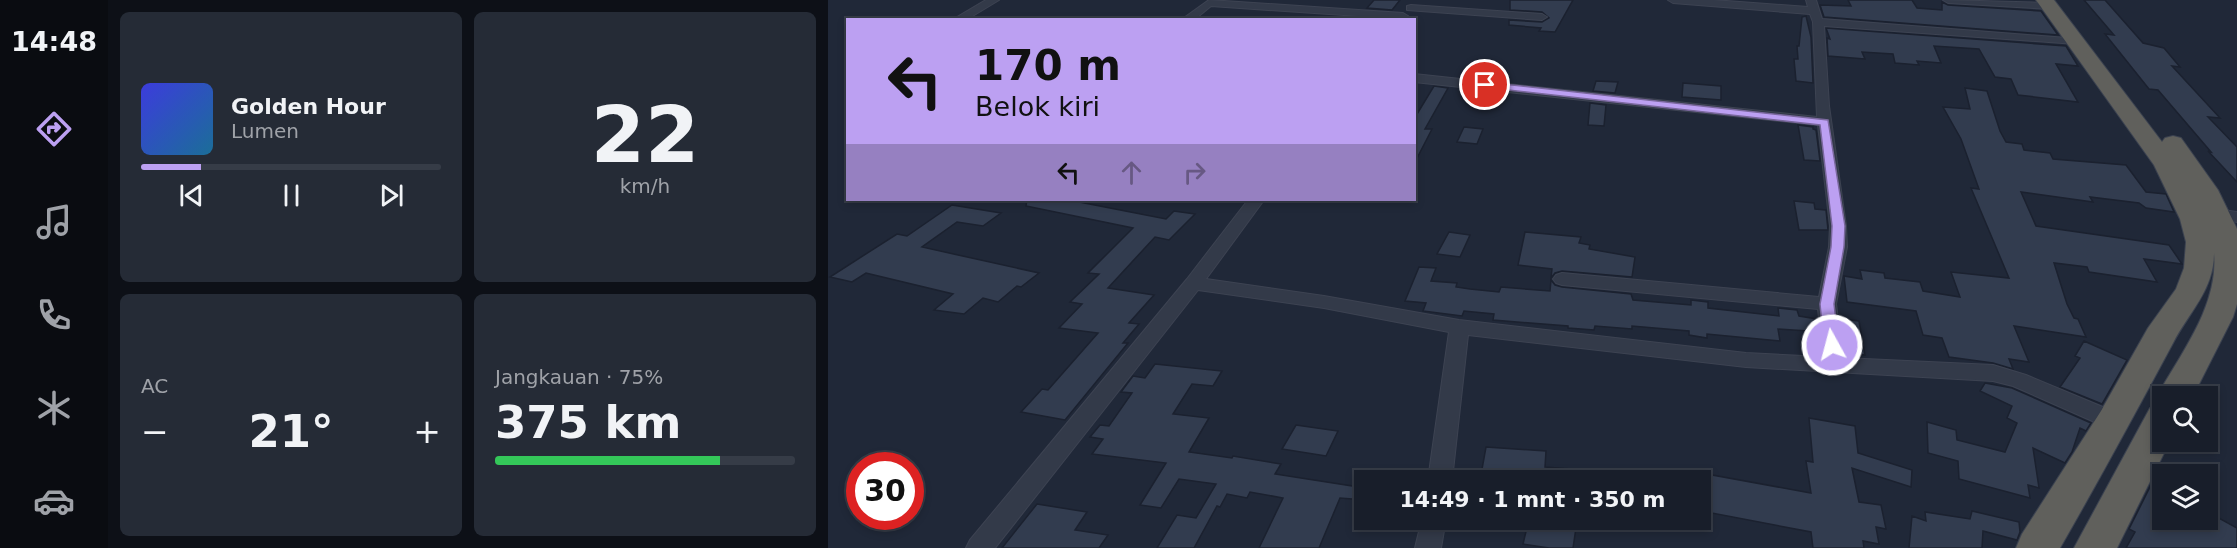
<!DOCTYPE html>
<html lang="id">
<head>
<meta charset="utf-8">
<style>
	body { margin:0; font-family:"DejaVu Sans",sans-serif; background:#252b36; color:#f1f3f6; height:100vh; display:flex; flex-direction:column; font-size:22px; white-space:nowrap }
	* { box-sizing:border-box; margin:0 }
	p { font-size:20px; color:#9fa2a8 }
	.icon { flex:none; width:33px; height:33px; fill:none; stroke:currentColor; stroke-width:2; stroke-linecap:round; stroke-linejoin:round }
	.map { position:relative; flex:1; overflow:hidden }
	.drawer { display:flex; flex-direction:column; gap:12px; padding:12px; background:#0d1017; width:720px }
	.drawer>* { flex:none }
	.guide { position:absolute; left:18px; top:18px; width:570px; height:183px; border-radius:0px; box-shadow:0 3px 9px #0003,0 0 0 2px #363c47; background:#bca0f2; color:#111; overflow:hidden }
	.controls { position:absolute; left:1324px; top:386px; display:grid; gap:12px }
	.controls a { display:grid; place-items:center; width:66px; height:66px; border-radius:0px; background:#181e2a; box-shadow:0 3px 9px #0003,0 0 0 2px #363c47; font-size:30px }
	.speed { position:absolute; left:18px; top:452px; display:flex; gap:12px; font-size:30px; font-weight:700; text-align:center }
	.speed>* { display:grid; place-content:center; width:78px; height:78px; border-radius:50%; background:#181e2a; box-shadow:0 3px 9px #0003,0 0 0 2px #363c47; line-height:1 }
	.speed .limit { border:9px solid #d22; background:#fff; color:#111 }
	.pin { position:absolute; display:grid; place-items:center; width:51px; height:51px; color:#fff; margin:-26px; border:3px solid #fff; border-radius:50%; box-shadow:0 2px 6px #0007 }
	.me { position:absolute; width:66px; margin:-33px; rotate:353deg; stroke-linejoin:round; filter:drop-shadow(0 0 4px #0008) }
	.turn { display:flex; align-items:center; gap:21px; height:126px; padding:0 30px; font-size:27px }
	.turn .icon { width:78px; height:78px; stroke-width:2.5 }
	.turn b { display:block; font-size:42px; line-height:51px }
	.lanes { display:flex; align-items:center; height:57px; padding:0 30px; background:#0003; justify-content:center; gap:30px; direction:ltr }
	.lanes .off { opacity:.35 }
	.big { font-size:45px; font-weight:600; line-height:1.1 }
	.drawer .card { flex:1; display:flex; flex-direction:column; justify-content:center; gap:9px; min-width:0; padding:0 21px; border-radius:9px; background:#252b36 }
	.drawer .dial { align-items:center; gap:0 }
	.dial b { font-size:78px; line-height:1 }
	.song { display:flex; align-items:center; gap:18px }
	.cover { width:72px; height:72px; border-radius:9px; background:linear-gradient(135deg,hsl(240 70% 55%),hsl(200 70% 35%)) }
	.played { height:6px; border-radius:3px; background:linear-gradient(90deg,#bca0f2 20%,#363c47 20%) }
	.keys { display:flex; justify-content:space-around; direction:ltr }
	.heat { display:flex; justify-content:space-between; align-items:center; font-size:33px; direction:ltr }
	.charge { height:9px; border-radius:4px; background:linear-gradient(90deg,#34c759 75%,#363c47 0) }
	.drawer .tiles { flex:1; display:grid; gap:12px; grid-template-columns:repeat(2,1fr) }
	.trip { position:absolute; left:526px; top:470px; width:357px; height:60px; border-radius:0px; background:#181e2a; box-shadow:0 3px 9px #0003,0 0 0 2px #363c47; font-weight:600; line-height:60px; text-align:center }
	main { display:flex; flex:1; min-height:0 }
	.menu { display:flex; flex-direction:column; width:108px; justify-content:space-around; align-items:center; background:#0a0c11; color:#9fa2a8 }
	.menu .icon { width:42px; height:42px }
	.menu .selected { color:#bca0f2 }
	.menu b { font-size:27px; color:#f1f3f6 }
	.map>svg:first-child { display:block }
	.building { fill:#323c4f; stroke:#1b212f; stroke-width:1.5 }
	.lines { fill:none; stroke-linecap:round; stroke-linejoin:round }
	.minor-casing { stroke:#3d4352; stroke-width:2 }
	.trunk-casing { stroke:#3b4250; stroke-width:2 }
	.minor { fill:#333a49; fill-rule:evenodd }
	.trunk { fill:#60605c; fill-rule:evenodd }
	.route { fill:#bca0f2; stroke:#7a689d; stroke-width:1.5 }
</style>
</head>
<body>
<main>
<nav class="menu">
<b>14:48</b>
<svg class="icon selected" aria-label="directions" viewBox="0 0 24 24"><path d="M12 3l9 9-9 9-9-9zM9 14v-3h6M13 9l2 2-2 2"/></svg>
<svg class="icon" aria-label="music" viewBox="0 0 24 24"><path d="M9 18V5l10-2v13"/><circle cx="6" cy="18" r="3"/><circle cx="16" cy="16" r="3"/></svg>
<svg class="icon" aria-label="phone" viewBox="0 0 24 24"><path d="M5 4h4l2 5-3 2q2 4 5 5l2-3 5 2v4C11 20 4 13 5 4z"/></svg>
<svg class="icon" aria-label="climate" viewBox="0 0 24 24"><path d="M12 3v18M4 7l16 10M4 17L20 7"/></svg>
<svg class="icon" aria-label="car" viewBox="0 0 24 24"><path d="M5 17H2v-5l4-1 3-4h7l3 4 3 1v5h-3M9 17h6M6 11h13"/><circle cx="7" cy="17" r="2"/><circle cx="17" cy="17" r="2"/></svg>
</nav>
<section class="drawer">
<div class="tiles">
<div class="card">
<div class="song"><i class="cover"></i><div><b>Golden Hour</b><p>Lumen</p></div></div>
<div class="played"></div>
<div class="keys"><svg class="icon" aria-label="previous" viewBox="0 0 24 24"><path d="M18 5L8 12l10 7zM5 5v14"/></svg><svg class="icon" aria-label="pause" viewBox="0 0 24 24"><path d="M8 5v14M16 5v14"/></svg><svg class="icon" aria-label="next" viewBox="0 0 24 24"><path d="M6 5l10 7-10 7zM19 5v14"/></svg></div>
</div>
<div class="card dial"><b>22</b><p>km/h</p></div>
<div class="card"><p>AC</p>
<div class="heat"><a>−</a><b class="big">21°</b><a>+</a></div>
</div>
<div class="card"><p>Jangkauan · 75%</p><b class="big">375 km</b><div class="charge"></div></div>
</div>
</section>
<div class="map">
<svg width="1409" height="548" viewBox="0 0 1409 548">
	<rect width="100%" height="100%" fill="#202838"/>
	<!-- building -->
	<path class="building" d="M546 0H572L564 10 539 8Z
		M682 0H745L727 32 711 31 713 28 681 25V20L714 22 721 18 714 12 682 10Z
		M1020 0H1084L1089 8 1114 10V2L1120 5 1213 11 1230 35 996 17 992 5 1023 6Z
		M1256 0H1277L1315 43 1336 48 1352 67 1344 66 1392 118 1380 117 1409 147V182L1380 151 1383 152 1330 90 1321 89 1277 34 1286 35Z
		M978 16 983 37 985 83 968 81 966 59H970L969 46H971L974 17Z
		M998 28 1238 46 1250 66 1228 64 1250 102 1190 95 1183 79 1167 77 1151 49 1106 46 1113 63 1089 61 1091 65 1067 63 1065 54 1034 52 1037 59 1000 56 999 38 1002 39Z
		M768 81 790 82 787 93 765 91Z
		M855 83 893 86V100L854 97Z
		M606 86 620 88 597 129H604L586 164V119Z
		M1137 88 1159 91 1172 131 1178 142 1194 144 1196 150 1222 153 1225 159 1298 165 1318 192 1338 194 1346 212 1318 208 1311 203 1262 197 1265 202 1193 192 1208 226 1341 245 1354 264 1316 259 1329 282 1261 272 1259 267 1226 263 1239 304 1246 318 1250 319 1258 337 1186 326 1201 362 1181 359 1185 369 1165 363 1121 357 1114 338 1095 335 1088 311 1019 302 1016 276 1034 279 1032 270 1056 273 1057 278 1092 282 1095 291 1132 297 1123 272 1181 278 1143 188 1151 189 1133 139 1115 107 1142 109Z
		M762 103 778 105 776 126 760 125Z
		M970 125 985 127V129L988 130 992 161 976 160Z
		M636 127 655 129 649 144 629 142Z
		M199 200H241L338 219 346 211 367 214 341 240 327 237 280 288 326 295 301 323 311 324 295 343H300L237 420 193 412 214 389 220 390 270 333 231 328 254 304 242 302 271 274 260 273 305 228 198 206Z
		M966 201 986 203 987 209 998 210 1000 230H971Z
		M124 205 173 213 155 226 129 222 94 247 211 273 193 287 189 286 170 302 155 298 136 314 106 310 125 294 38 273 24 282 2 277 69 234 79 236Z
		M621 232 642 235 632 257 609 254Z
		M697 232 753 237 751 243 762 245 761 249 807 257 804 277 734 271 727 273 723 278 724 269 690 265Z
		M591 267 608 268 603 281 629 283 628 287 642 289 671 292 673 287 722 291 723 280 727 285 734 287 803 294 805 300 863 305V300L880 302V308L951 316 950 308 969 310 971 316 989 319 992 352 982 350 980 331 950 329 952 341 879 334V338L861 335V331L804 326V329L767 326 766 330 740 328V326L665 320 666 314 636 311 634 316 595 311 598 303 577 301Z
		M1014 319 1031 321 1037 355 1016 352Z
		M1256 341 1299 360 1274 404 1232 387 1252 358 1247 356Z
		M327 364 394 371 385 386 364 384 345 414 381 418 361 452 404 458 405 456 453 464 447 474 537 488V500L512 498 491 548H431L455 498 422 492 419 498 399 494 392 507 389 506 366 548H329L349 515 368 518 388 484 351 479 333 508 312 505 338 463 264 454 275 439 262 437 272 425 281 426 304 393 293 392 305 376 317 378Z
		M1157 383 1184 388 1263 423 1258 431 1252 428 1244 452 1237 463 1205 448 1211 488 1200 485 1202 498 1131 479 1130 461 1100 453 1099 422 1128 430 1129 440 1177 452 1189 423 1179 418 1184 406 1152 391Z
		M981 418 1027 426 1030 453 1084 470 1083 487 1024 468 1031 502 1053 505 1058 529 1048 527 1051 544 1035 541 1036 548H985L983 532 873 511V473L983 493 978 461 985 462Z
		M468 425 510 431 498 456 454 449Z
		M658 447 718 451 717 467 756 470 755 480H652Z
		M1325 481 1335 487V519H1380V512L1409 528V548H1298L1307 532 1301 529Z
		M209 504 259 512 247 530 280 535 271 548H174Z
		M1144 511 1191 522 1192 532 1189 540 1155 531 1154 548H1081L1084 516 1098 521 1097 512 1142 519Z
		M701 519 749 521 745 548H721L695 544Z"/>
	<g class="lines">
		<!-- minor casing -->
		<g class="minor-casing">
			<path id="minor" d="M158 0H171L138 20H124Z
				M381 0 575 13 580 16 575 19 383 6 366 20H353Z
				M840 0H885L980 7 978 0H988L994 19 1252 39V43L1248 44 996 26 1001 106 1018 226 1019 247 1008 304 1015 358 1165 365 1198 375 1294 415 1297 421 1294 427 1286 430 1278 427 1185 386 1165 381 918 367 640 335 624 480H600L621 332 496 308 370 290 167 548H138L142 540 359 279 420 200H436L378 279 496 296 631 320 918 353 995 357 990 309 734 285 728 283 725 279 728 275 734 273 991 297 1001 247 1002 226 990 125 586 82V74L989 117 985 22 982 14 845 3Z
				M1115 0 1222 3 1227 6 1222 9 1120 3Z
				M583 5 714 14 719 17 714 20 579 10V6Z
				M1388 209 1409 212V222L1382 217 1380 214Z
				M594 519H618L613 548H587Z"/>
		</g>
		<!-- trunk casing -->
		<g class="trunk-casing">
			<path id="trunk" d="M1208 0H1226L1334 142 1337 138 1345 136 1353 138 1390 190 1409 229V304L1405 317 1365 396H1335V441H1342L1289 548H1246L1322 408 1334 404 1329 396C1353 353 1391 305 1386 253 1386 290 1361 312 1345 343 1308 412 1271 480 1232 548H1188L1194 534 1273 411 1320 328 1348 289 1356 268 1358 242 1352 219 1326 165Z"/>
		</g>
		<!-- minor -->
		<use href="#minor" class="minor"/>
		<!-- trunk -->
		<use href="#trunk" class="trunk"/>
	</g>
	<!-- route -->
	<path class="route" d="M657 82 1000 120 1017 226 1016 247 1006 304 1011 345 1009 349H998L996 345 992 304 1003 247 1004 226 992 125 653 87V83Z"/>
</svg>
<div class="controls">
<a><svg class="icon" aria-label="search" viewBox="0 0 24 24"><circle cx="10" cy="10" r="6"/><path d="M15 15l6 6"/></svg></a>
<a><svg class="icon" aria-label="layers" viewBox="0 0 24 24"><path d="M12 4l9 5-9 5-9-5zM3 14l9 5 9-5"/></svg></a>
</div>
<div class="speed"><div class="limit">30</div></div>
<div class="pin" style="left:657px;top:85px;background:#d93025"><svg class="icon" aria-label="arrive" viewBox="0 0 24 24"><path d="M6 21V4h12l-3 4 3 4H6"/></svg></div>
<svg class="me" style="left:1004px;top:345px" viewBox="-20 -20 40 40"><circle r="17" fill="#bca0f2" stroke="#fff" stroke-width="3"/><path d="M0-11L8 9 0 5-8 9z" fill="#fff"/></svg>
<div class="trip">14:49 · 1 mnt · 350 m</div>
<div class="guide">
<div class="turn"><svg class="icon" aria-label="left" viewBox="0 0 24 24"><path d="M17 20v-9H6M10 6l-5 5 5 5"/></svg><div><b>170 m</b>Belok kiri</div></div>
<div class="lanes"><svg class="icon" aria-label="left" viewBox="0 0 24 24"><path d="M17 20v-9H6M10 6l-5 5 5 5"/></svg><svg class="icon off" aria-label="ahead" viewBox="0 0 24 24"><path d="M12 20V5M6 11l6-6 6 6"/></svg><svg class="icon off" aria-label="right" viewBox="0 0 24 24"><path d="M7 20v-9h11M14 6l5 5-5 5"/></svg></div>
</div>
</div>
</main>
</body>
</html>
